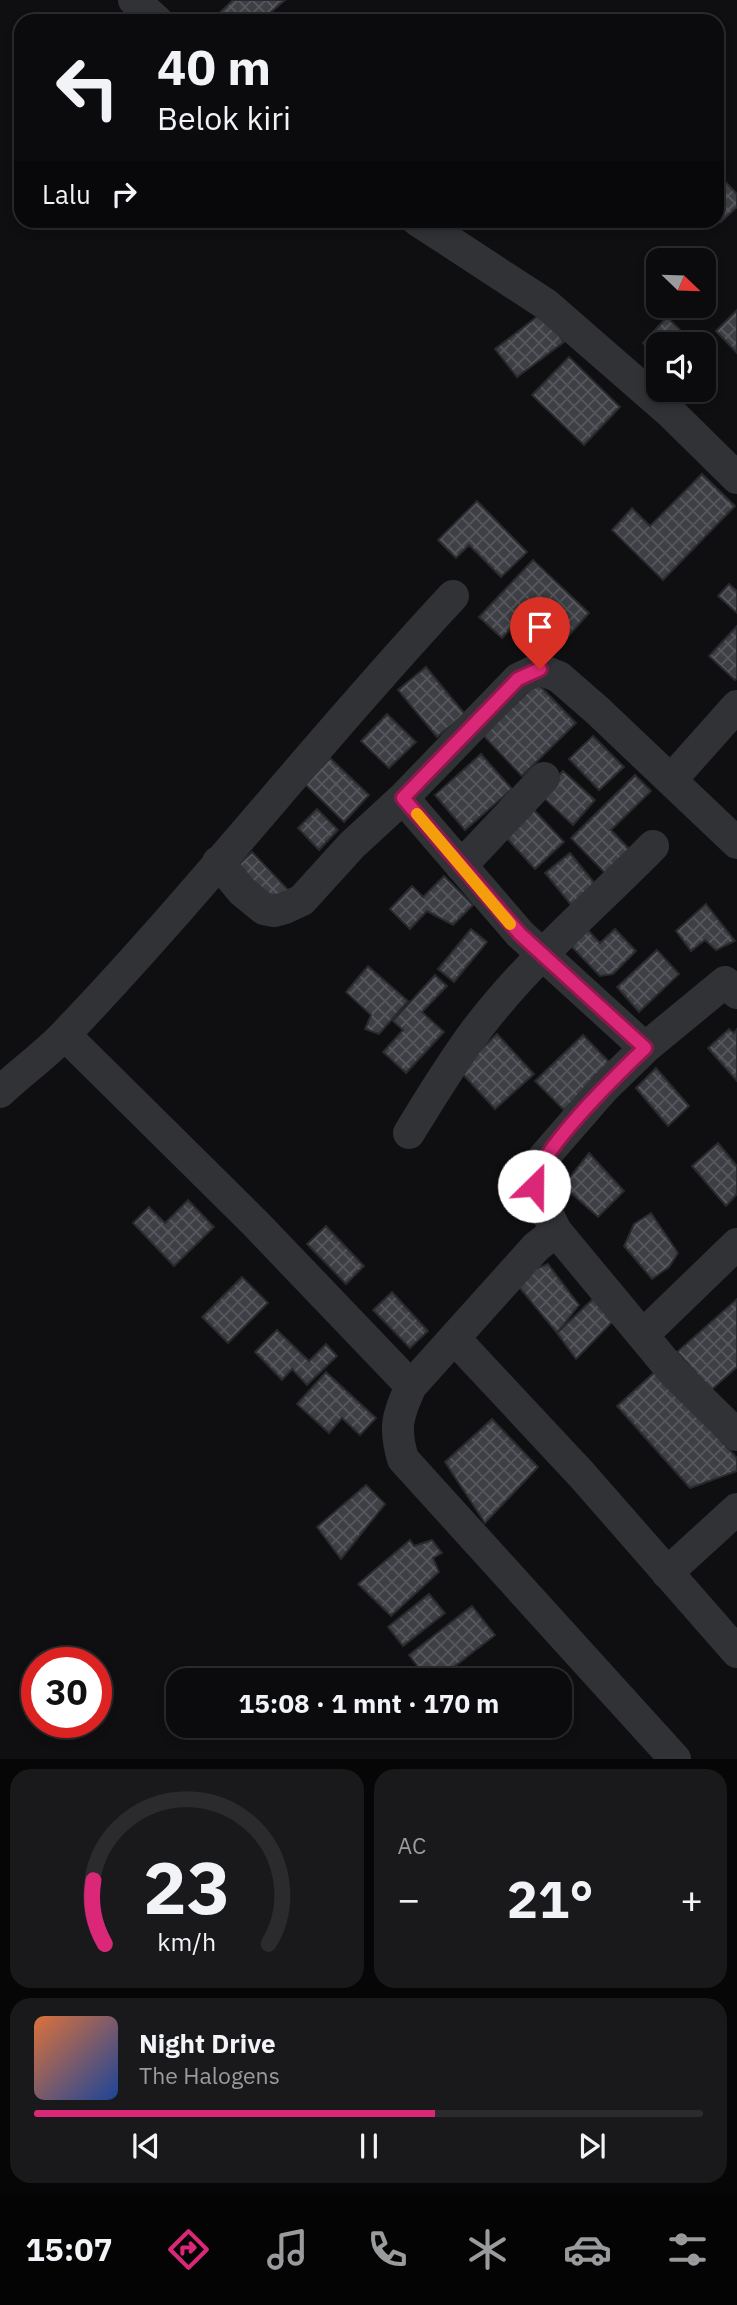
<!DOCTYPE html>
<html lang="id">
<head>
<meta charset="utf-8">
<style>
	body { margin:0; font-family:"IBM Plex Sans",sans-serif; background:#19191b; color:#f1f3f6; height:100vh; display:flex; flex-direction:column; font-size:26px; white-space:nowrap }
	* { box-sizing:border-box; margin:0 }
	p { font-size:23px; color:#9a9b9d }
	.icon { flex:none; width:38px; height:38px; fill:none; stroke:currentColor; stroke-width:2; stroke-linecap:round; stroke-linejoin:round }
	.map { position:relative; height:1759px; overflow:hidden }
	.sheet { display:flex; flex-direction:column; gap:10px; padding:10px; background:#060607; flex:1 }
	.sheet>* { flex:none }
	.hud { position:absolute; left:14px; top:14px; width:710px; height:214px; border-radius:21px; box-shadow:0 4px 10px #0003,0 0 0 2px #2b2b2e; background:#0b0b0d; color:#f1f3f6; overflow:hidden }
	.needle { width:46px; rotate:113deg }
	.buttons { position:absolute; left:646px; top:248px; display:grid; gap:14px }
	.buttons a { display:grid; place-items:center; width:70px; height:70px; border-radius:14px; background:#0b0b0d; box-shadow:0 4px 10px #0003,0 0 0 2px #2b2b2e; font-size:35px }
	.speed { position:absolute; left:21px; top:1647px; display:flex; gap:14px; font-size:35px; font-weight:700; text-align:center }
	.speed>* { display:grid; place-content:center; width:91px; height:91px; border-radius:50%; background:#0b0b0d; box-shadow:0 4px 10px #0003,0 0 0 2px #2b2b2e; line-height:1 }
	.speed .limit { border:10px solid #d22; background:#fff; color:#111 }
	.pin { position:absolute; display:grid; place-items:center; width:60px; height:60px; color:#fff; margin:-72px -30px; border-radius:50% 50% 50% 0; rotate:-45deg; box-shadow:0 0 7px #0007 }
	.pin .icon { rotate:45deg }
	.me { position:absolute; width:77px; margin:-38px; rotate:23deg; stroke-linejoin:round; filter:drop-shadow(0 0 5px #0008) }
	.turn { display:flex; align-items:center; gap:24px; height:147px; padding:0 28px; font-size:32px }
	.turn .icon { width:91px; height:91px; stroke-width:2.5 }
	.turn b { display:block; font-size:49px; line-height:60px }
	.then { display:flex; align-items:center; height:66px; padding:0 28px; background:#0003; gap:14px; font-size:26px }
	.big { font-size:52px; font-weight:700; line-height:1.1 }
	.sheet .card { flex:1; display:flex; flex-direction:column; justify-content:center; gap:10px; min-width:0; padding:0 24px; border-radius:21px; background:#19191b }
	.sheet .dial { align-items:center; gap:0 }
	.dial svg { height:182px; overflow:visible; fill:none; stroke:#2b2b2e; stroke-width:7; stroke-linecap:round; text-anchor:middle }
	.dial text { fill:#f1f3f6; stroke:none }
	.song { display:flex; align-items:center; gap:21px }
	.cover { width:84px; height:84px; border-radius:10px; background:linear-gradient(135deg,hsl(20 70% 55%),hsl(220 70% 35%)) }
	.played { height:7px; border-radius:4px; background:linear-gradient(90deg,#db2777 60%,#2b2b2e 60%) }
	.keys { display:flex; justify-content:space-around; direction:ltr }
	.heat { display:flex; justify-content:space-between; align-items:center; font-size:38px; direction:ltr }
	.sheet .tiles { flex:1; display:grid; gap:10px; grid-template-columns:1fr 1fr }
	.card:last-child { grid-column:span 2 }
	.trip { position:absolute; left:166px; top:1668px; width:406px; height:70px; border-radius:21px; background:#0b0b0d; box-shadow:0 4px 10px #0003,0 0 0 2px #2b2b2e; font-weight:700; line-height:70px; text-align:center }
	.tab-bar { display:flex; height:112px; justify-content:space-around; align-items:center; background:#040405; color:#9a9b9d }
	.tab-bar .icon { width:49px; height:49px }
	.tab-bar .active { color:#db2777 }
	.tab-bar b { font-size:32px; color:#f1f3f6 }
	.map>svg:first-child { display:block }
	.building { fill:url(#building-cross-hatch); stroke:#292a2d; stroke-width:2 }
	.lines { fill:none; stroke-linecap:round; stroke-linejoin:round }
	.minor { stroke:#303235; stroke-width:32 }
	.route-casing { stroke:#8e194d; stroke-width:18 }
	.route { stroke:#db2777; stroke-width:12 }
	.slow { stroke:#f59e0b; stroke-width:12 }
</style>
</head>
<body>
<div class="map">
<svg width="737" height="1759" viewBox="0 0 737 1759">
	<defs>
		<pattern id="building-cross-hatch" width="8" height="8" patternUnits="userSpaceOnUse" patternTransform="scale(1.75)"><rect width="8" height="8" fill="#3e3f44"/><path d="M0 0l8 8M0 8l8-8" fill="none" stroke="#57585d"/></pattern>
	</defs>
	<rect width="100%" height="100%" fill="#0f0f11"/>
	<!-- building -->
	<path class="building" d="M233 0H285L271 12 279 21H211Z
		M718 174 737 194V207L721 222 718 218Z
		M737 310V353L716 331Z
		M542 313 564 342 517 377 495 349Z
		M667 317 695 345H658V358L643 343Z
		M569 357 620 407 584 445 532 395Z
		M702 474 735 506 663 580 612 530 632 508 650 526Z
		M477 501 527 552 501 577 469 545 456 558 438 540Z
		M533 560 589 613 562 643 541 623 530 635 517 622 502 638 479 617Z
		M729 584 737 591V613L718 596Z
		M737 626V678L735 680 709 656Z
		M426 667 465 714 437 737 398 690Z
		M537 683 576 723 522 776 483 735Z
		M387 714 416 742 389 768 361 741Z
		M593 736 624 767 599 790 569 759Z
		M481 754 512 789 465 830 435 795Z
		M330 758 369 795 344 822 305 784Z
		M563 771 595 800 573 825 541 795Z
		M635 775 651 791 611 830 633 853 609 877 571 838Z
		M531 807 564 842 535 869 503 834Z
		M317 809 338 830 319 850 298 828Z
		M252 852 290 892 275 906 237 866Z
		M570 853 597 886 572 906 545 873Z
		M444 876 473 905 453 925 427 911 410 929 390 909 412 886 423 897Z
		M706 904 735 941 716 950 705 940 691 951 676 931Z
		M584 926 600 943 615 929 636 951 613 974 600 976 567 942Z
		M471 929 487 942 454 982 438 969Z
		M657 950 679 974 639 1012 617 987Z
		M368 966 408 1001 379 1034 365 1029 371 1015 346 992Z
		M435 975 447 986 422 1012 444 1032 406 1073 383 1052 403 1030 393 1021Z
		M729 1029 734 1033 737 1029V1081L708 1048Z
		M497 1034 534 1074 495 1109 459 1070Z
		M583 1035 611 1064 564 1110 535 1081Z
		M656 1068 689 1106 668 1126 636 1088Z
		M718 1143 737 1166V1194L726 1206 692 1166Z
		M589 1153 624 1191 598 1217 563 1186Z
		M188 1200 214 1227 174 1266 133 1223 149 1207 165 1223Z
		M651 1213 678 1253 669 1267 652 1279 624 1246 634 1224Z
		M326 1226 364 1266 346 1284 307 1244Z
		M548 1264 579 1305 557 1333 519 1287 535 1269Z
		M242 1277 268 1303 228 1343 202 1317Z
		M392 1292 428 1331 410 1348 373 1310Z
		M594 1298 615 1319 576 1359 557 1333Z
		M737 1299V1367L711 1390 677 1352Z
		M277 1330 309 1361 326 1344 337 1356 307 1385 292 1369 282 1380 255 1352Z
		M657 1370 737 1458V1471L690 1488 617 1406Z
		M326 1372 376 1418 360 1435 342 1418 329 1433 297 1404Z
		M492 1419 538 1467 485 1523 445 1462Z
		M366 1485 385 1504 341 1559 317 1527Z
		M410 1540 414 1546 432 1540 442 1553 433 1558 439 1572 391 1616 358 1584Z
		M429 1594 445 1613 403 1646 388 1627Z
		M472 1606 495 1635 437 1680H428L409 1655Z"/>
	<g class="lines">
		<!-- minor -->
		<path class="minor" d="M134 0 157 21
			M417 220 547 305 672 414 737 478
			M671 780 737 706
			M403 798 518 679 539 669 559 677 598 711 737 843
			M218 862 242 891 264 909 274 911 285 908 302 900 352 845 403 798 520 934 645 1048 725 982 737 993
			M461 866 544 778
			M65 1035 255 1223 411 1386C397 1416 394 1428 403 1459L675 1759
			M645 1048 604 1088 543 1158 535 1177 534 1186 556 1231 673 1372 737 1435
			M0 1092C22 1071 47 1054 67 1032 201 892 320 738 453 596
			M409 1133C431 1097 452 1062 477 1029 528 962 594 906 653 846
			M644 1334 737 1244
			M455 1339 582 1475 737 1652
			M411 1386 536 1247 556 1231
			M667 1573 737 1509"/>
	</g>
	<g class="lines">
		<!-- route casing -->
		<g class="route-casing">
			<path id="route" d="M534 1186C537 1151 618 1074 645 1048L520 934 403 798 518 679 540 669"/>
		</g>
		<!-- route -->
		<use href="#route" class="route"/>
		<!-- slow -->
		<path class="slow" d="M417 814 510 924"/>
	</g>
</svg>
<div class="buttons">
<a><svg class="needle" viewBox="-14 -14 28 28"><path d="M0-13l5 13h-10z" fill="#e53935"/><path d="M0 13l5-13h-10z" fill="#9a9b9d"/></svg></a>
<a><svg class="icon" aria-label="sound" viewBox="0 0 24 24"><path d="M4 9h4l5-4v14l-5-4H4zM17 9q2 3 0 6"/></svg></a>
</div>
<div class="speed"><div class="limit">30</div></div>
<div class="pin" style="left:540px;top:669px;background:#d93025"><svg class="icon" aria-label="arrive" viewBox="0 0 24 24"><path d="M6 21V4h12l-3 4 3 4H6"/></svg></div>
<svg class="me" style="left:534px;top:1186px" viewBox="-20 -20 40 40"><circle r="19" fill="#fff"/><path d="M0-13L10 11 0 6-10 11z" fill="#db2777"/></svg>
<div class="trip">15:08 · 1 mnt · 170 m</div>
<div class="hud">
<div class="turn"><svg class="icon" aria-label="left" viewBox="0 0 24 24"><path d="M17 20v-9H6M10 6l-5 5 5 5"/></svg><div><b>40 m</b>Belok kiri</div></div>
<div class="then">Lalu<svg class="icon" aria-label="right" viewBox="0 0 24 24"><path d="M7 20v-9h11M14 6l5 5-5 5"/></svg></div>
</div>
</div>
<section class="sheet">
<div class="tiles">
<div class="card dial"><svg viewBox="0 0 100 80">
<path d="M14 69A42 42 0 1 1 86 69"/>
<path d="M14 69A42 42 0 0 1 9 41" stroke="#db2777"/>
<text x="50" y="56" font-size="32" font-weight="700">23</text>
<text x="50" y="72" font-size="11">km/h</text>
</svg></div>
<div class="card"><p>AC</p>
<div class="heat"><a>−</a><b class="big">21°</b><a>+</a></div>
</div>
<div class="card">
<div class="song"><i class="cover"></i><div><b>Night Drive</b><p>The Halogens</p></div></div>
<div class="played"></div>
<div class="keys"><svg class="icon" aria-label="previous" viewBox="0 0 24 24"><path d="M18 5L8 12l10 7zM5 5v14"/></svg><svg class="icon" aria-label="pause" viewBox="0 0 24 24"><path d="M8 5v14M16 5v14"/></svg><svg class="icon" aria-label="next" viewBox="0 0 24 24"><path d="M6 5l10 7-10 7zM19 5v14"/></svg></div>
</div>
</div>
</section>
<nav class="tab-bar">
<b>15:07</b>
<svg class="icon active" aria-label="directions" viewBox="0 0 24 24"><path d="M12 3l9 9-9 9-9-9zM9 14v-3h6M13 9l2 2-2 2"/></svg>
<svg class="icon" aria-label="music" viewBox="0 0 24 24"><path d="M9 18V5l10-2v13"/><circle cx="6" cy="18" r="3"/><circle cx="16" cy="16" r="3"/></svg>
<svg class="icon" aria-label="phone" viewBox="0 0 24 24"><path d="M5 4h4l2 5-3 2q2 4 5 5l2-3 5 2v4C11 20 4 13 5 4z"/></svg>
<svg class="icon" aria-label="climate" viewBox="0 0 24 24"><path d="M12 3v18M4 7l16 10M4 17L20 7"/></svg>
<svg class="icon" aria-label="car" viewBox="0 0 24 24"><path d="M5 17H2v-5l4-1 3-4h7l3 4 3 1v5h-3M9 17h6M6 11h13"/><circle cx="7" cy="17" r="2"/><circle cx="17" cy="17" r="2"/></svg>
<svg class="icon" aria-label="filters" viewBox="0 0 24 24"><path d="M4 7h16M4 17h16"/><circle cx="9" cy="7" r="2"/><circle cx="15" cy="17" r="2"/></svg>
</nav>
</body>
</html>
